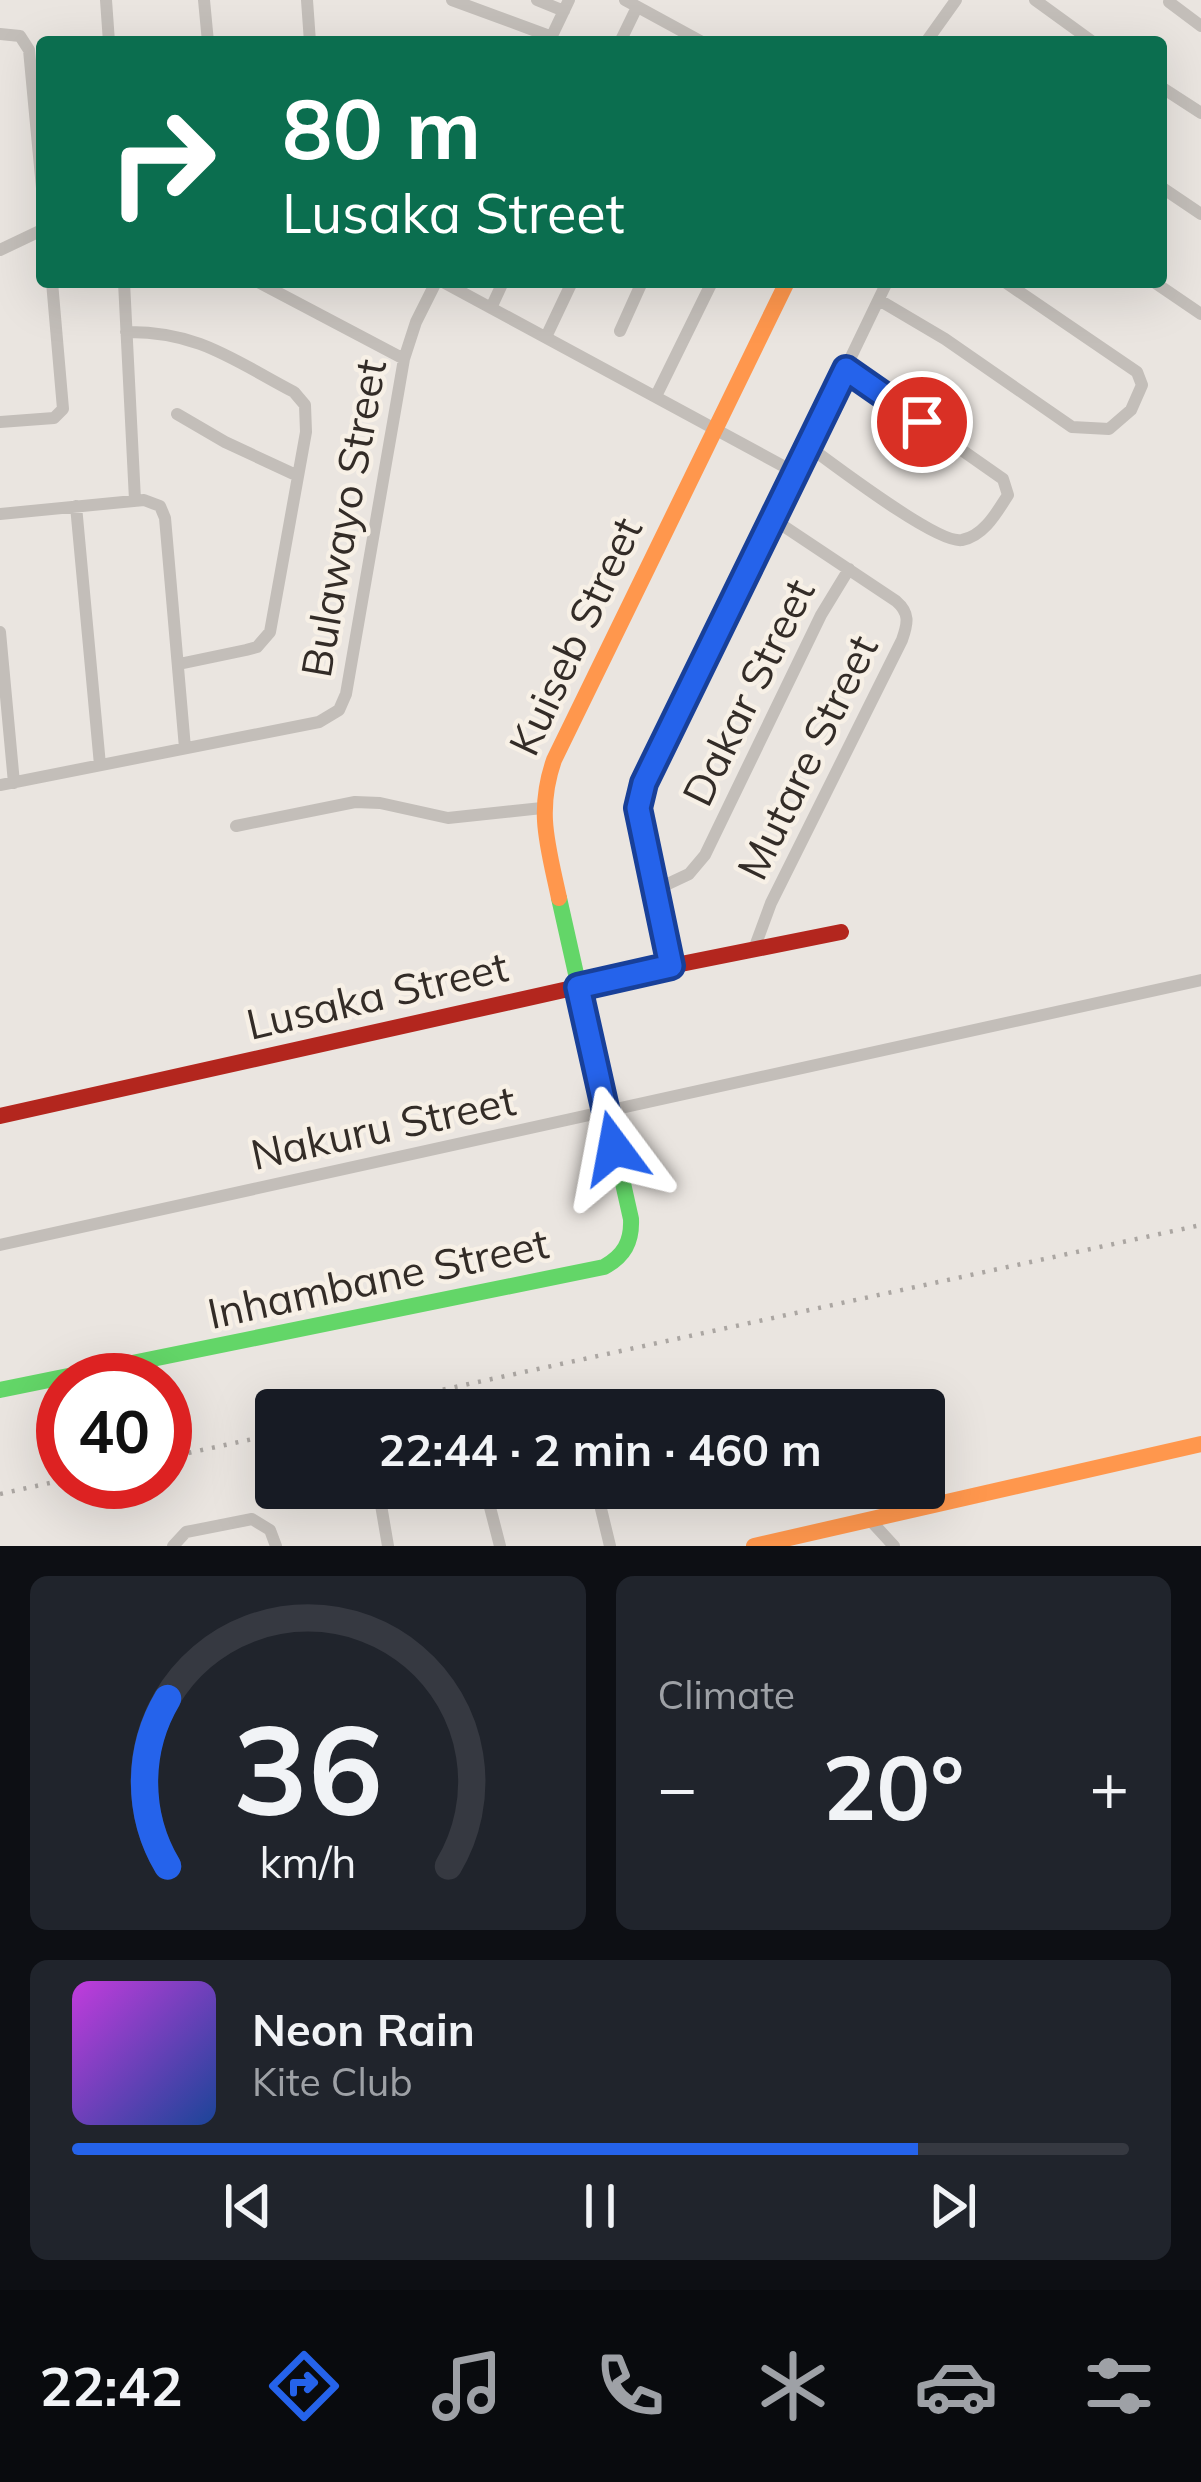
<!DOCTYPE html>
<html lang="en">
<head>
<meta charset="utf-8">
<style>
	body { margin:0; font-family:Mulish,sans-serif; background:#20242c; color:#f1f3f6; height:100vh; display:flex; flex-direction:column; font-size:45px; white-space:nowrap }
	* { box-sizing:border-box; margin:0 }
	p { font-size:39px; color:#9ea1a6 }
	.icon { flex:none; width:66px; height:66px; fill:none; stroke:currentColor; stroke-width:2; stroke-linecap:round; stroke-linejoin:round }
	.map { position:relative; height:1546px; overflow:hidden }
	.side { display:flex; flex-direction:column; gap:30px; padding:30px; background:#0d0f14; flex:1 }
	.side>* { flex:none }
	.guide { position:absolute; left:36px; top:36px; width:1131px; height:252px; border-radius:12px; box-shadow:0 12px 48px #0002; background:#0b6e4f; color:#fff; overflow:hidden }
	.speed { position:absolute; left:36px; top:1353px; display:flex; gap:24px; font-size:60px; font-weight:700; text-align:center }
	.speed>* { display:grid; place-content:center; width:156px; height:156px; border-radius:50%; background:#171b24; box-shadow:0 12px 48px #0002; line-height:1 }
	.speed .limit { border:18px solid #d22; background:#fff; color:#111 }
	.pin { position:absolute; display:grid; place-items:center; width:102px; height:102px; color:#fff; margin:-51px; border:6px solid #fff; border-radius:50%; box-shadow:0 3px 12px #0007 }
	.me { position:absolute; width:132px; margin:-66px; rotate:347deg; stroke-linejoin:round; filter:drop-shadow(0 0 9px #0008) }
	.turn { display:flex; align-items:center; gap:42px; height:252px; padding:0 48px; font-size:54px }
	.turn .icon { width:156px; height:156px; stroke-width:2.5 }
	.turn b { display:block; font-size:84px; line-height:102px }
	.big { font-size:90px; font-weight:700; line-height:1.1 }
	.side .card { flex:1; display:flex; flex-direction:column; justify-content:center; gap:18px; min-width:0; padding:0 42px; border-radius:18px; background:#20242c }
	.side .dial { align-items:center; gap:0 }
	.dial svg { height:312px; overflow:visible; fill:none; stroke:#363941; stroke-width:7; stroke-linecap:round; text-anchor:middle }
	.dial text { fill:#f1f3f6; stroke:none }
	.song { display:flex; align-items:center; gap:36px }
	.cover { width:144px; height:144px; border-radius:18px; background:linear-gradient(135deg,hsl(290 70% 55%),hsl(220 70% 35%)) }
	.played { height:12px; border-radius:6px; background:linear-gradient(90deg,#2563eb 80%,#363941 80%) }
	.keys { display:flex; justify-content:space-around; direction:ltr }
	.heat { display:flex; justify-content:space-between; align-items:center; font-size:66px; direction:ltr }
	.side .tiles { flex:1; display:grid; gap:30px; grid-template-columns:1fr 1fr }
	.card:last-child { grid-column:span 2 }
	.trip { position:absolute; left:255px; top:1389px; width:690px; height:120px; border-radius:12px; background:#171b24; box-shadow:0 12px 48px #0002; font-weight:700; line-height:120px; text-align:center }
	.menu { display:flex; height:192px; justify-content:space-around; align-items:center; background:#090b0e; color:#9ea1a6 }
	.menu .icon { width:84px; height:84px }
	.menu .current { color:#2563eb }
	.menu b { font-size:54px; color:#f1f3f6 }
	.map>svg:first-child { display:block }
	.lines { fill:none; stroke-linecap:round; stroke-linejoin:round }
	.street { stroke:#c3beb9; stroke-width:12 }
	.fast { stroke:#63d668; stroke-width:16 }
	.slow { stroke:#ff974d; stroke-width:16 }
	.jam { stroke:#b3261e; stroke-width:16 }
	.rail { stroke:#aba6a2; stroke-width:4.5; stroke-dasharray:3 9; stroke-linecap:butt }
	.route-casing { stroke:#184099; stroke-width:30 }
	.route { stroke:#2563eb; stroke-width:21 }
	.labels { text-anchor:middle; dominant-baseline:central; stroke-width:9; stroke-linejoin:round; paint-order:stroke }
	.street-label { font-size:42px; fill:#332c27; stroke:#f7f0e6 }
</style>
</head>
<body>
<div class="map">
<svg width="1201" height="1546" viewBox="0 0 1201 1546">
	<rect width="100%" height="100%" fill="#eae5e0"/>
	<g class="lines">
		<!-- street -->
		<path class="street" d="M106 0 109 42
			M204 0 208 42
			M307 0 310 42
			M452 0 552 37
			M537 0 564 11
			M625 0 702 42
			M1035 0 1093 42
			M1169 2 1201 26
			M0 34 20 36 29 50 42 188
			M549 42 569 0
			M620 42 637 7
			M926 42 956 0
			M1161 87 1201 113
			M1161 187 1201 214
			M0 250 42 230
			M124 282 135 500
			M258 282 404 359
			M443 282 796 473
			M1154 282 1201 314
			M879 300 945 339 1072 427 1109 429 1131 410 1142 385 1137 372 1005 282
			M491 308 503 282
			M620 331 642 282
			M126 332C198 331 233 360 294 392L305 405 306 432 270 632 257 647 246 650 179 664
			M546 337 572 282
			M656 396 712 282
			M177 414 225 442 298 476
			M0 422 54 418 63 409 52 282
			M808 446C833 464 938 545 962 540 984 536 997 512 1008 495L1003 479 846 369
			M76 506 100 765
			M0 514 144 500 160 506 165 518 185 748
			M0 632 14 783
			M0 785 319 722 339 710 346 694 404 359 416 322 436 282
			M236 826 355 802 380 803 448 818 542 808
			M655 890 689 874 705 855 821 615 849 569
			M754 949 771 903 902 640C908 623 910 613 896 601L773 519
			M671 966 640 822V796L887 282
			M0 1245 1201 980
			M485 1488 500 1546
			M596 1488 610 1546
			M597 1496 635 1488
			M870 1520 894 1546
			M173 1546 186 1532 252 1519 270 1530 276 1546
			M388 1546 381 1505 392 1488"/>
		<!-- fast -->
		<path class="fast" d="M0 1390 604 1267C624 1256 632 1242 631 1219L559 898"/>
		<!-- slow -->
		<path class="slow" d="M559 898C548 846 536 812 554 760L787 282
			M754 1546 1201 1444"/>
		<!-- jam -->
		<path class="jam" d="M0 1116 671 966 841 932"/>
		<!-- rail -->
		<path class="rail" d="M349 1410 1201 1225
			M165 1458 276 1434
			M0 1494 63 1480"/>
	</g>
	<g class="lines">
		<!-- route casing -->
		<g class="route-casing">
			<path id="route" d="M614 1148 578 987 671 966 638 808 644 783 846 369 922 422"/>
		</g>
		<!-- route -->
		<use href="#route" class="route"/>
	</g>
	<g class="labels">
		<!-- street labels -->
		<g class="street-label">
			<text transform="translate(343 518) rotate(-80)">Bulawayo Street</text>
			<text transform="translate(575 636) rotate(-65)">Kuiseb Street</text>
			<text transform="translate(748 692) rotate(-64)">Dakar Street</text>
			<text transform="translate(807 757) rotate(-64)">Mutare Street</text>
			<text transform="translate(377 995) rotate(-13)">Lusaka Street</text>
			<text transform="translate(383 1127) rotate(-12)">Nakuru Street</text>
			<text transform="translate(378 1278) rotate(-12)">Inhambane Street</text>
		</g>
	</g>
</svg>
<div class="speed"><div class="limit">40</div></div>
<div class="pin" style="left:922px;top:422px;background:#d93025"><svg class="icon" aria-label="arrive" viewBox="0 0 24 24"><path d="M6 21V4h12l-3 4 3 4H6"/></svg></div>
<svg class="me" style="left:614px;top:1148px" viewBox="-20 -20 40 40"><path d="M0-17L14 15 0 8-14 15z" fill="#2563eb" stroke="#fff" stroke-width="4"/></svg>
<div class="trip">22:44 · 2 min · 460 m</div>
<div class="guide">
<div class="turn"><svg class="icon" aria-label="right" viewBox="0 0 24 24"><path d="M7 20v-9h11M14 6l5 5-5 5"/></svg><div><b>80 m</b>Lusaka Street</div></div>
</div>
</div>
<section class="side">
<div class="tiles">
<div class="card dial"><svg viewBox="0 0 100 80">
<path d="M14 69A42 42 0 1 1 86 69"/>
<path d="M14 69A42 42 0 0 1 14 26" stroke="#2563eb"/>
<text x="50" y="56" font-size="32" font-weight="700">36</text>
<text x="50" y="72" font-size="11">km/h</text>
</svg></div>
<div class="card"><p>Climate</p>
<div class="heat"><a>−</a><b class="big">20°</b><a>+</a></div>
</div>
<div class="card">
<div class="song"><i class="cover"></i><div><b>Neon Rain</b><p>Kite Club</p></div></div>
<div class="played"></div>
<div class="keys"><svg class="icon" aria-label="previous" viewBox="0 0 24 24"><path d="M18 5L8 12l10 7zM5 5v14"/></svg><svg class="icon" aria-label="pause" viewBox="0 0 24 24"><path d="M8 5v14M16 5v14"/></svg><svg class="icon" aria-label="next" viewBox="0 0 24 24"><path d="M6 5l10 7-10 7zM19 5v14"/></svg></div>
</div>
</div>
</section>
<nav class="menu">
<b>22:42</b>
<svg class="icon current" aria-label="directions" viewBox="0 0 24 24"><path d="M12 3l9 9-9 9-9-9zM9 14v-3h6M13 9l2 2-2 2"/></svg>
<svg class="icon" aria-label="music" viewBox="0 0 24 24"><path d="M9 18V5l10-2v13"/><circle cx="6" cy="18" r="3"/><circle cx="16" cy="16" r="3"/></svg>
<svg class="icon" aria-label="phone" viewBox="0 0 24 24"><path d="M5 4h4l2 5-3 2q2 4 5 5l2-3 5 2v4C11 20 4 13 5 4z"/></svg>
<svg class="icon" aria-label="climate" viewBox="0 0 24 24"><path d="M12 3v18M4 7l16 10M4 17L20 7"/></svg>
<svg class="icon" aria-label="car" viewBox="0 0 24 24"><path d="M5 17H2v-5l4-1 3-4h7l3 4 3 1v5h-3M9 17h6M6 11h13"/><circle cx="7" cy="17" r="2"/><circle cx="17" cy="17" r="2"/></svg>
<svg class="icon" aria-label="filters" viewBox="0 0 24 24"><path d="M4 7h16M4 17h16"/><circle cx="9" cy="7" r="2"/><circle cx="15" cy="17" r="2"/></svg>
</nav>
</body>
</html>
